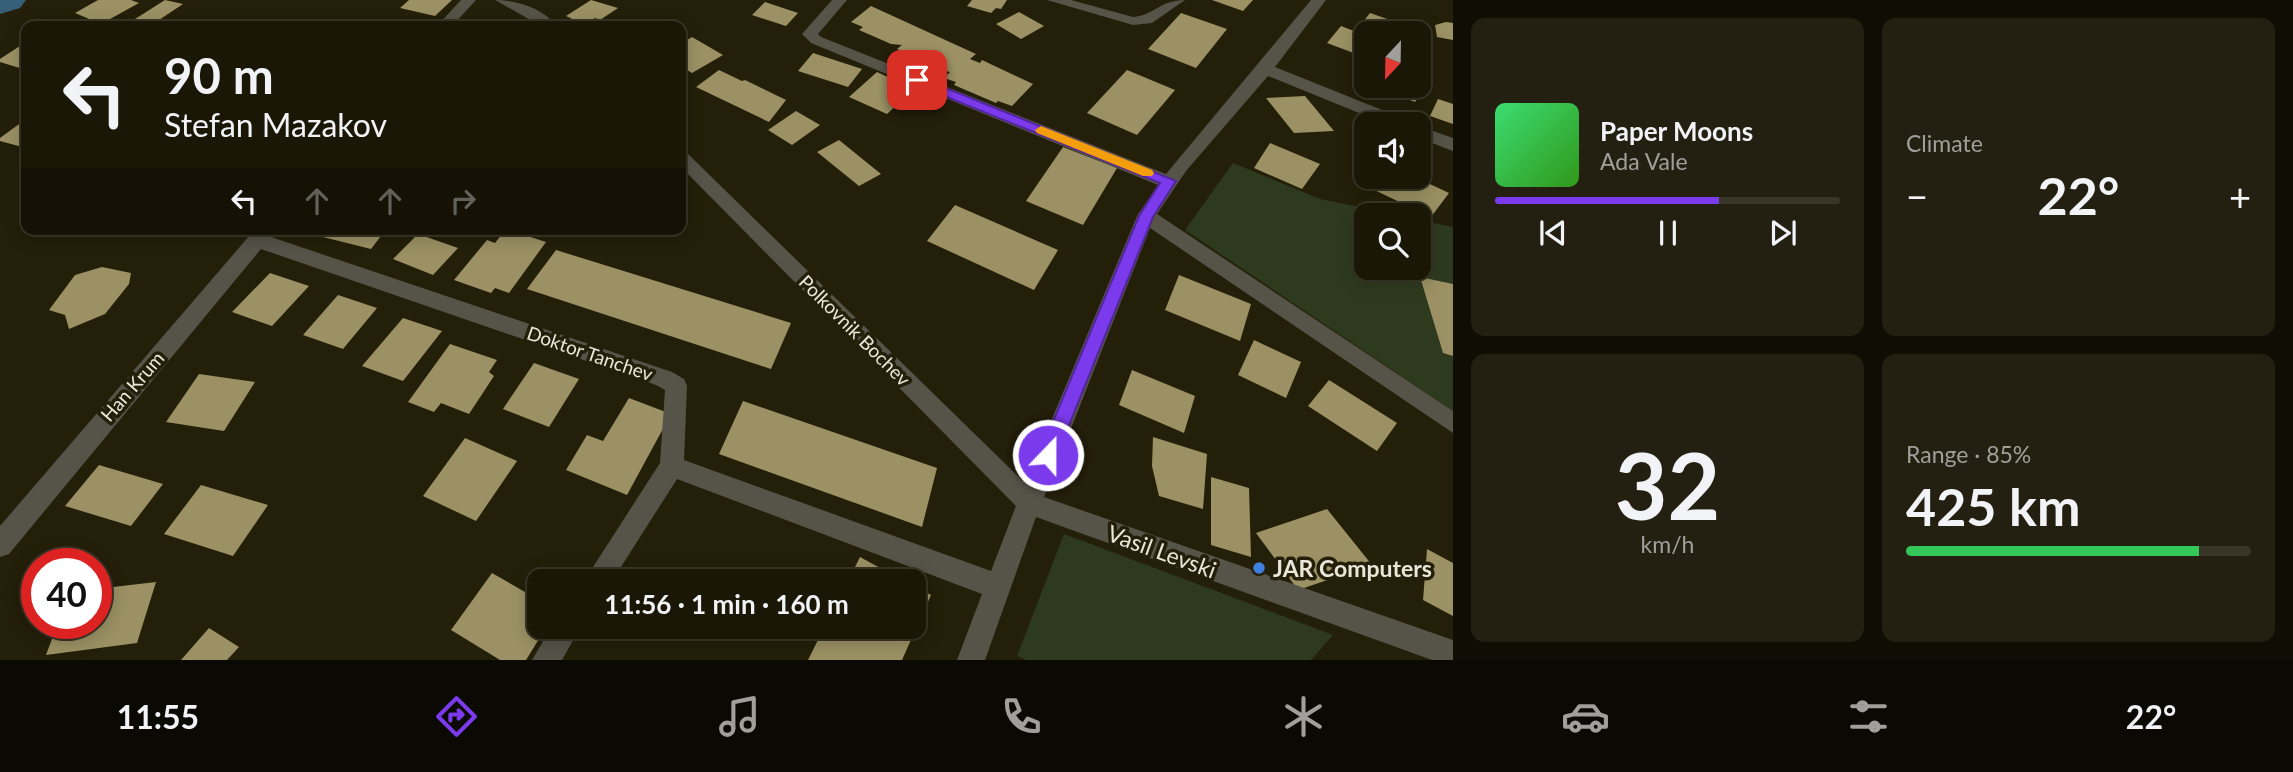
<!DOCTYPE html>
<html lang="en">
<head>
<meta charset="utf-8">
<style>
	body { margin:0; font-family:Lato,sans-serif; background:#242011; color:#f1f3f6; height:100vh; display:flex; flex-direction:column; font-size:26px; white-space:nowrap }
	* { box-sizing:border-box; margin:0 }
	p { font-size:23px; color:#a09f9b }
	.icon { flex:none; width:38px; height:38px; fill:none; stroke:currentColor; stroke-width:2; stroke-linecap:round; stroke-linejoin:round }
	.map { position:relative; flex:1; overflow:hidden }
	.side { display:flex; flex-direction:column; gap:18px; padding:18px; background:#0f0d04; width:840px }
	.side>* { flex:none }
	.banner { position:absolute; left:21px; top:21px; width:665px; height:214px; border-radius:14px; box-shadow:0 4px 18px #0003,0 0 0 2px #393628; background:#1b1707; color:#f1f3f6; overflow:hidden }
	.needle { width:46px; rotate:202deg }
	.buttons { position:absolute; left:1354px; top:21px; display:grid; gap:14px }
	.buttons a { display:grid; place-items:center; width:77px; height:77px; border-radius:14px; background:#1b1707; box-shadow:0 4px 18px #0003,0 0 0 2px #393628; font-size:35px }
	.speed { position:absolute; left:21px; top:548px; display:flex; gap:14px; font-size:35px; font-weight:700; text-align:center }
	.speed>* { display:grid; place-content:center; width:91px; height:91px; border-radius:50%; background:#1b1707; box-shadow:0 4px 18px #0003,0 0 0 2px #393628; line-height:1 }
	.speed .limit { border:10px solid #d22; background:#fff; color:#111 }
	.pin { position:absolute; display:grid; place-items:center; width:60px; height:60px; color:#fff; margin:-30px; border-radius:14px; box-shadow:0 4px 10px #0006 }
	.me { position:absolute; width:77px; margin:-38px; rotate:22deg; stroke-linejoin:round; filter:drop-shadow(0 0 5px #0008) }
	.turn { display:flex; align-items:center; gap:24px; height:147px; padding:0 28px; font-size:32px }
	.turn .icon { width:91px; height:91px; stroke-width:2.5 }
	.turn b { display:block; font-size:49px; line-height:60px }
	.lanes { display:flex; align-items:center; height:66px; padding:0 28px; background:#0003; justify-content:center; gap:35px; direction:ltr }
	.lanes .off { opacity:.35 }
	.big { font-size:52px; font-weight:700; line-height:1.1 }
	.side .card { flex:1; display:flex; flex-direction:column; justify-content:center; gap:10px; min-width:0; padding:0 24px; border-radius:14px; background:#242011 }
	.side .dial { align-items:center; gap:0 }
	.dial b { font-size:91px; line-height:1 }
	.song { display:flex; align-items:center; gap:21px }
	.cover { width:84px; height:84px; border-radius:10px; background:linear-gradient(135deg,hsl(140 70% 55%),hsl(110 70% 35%)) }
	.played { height:7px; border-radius:4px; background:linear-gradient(90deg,#7c3aed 65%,#393628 65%) }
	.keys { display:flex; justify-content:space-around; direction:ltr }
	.heat { display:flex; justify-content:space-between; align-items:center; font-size:38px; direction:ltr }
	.charge { height:10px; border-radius:5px; background:linear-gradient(90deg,#34c759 85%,#393628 0) }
	.side .tiles { flex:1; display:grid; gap:18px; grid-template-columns:repeat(2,1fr) }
	.trip { position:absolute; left:527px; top:569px; width:399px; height:70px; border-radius:14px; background:#1b1707; box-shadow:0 4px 18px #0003,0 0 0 2px #393628; font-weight:700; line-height:70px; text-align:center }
	.dock { display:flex; height:112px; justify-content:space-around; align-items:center; background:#0b0903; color:#a09f9b }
	.dock .icon { width:49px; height:49px }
	.dock .on { color:#7c3aed }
	.dock b { font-size:32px; color:#f1f3f6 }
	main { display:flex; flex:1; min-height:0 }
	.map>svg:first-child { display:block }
	.green { fill:#2e3a1e }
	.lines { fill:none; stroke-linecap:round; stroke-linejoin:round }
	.river { fill:#366079; fill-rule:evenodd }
	.building { fill:#9b9164 }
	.minor { fill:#565349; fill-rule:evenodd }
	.route { fill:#7c3aed; stroke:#51269a; stroke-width:2 }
	.slow { fill:#f59e0b }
	.shop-dot { fill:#3f7fe0; stroke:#241f09; stroke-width:2.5 }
	.labels { text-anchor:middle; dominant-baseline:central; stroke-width:7; stroke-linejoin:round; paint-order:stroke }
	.street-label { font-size:19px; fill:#eae7da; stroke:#241f09 }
	.near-street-label { font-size:23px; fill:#eae7da; stroke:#241f09 }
	.near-poi-label { font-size:23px; font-weight:bold; fill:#eae7da; stroke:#241f09; text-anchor:start }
</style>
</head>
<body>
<main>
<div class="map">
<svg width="1453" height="660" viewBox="0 0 1453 660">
	<rect width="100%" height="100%" fill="#241f09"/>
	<!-- green -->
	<path class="green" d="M1233 163 1320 199 1399 215H1367V268H1419V220L1453 227V284L1420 278 1443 353 1453 356V411L1185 230Z
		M1064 534 1333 635 1311 660H1026L1017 656Z"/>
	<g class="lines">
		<!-- river -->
		<path class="river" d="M0 0H26L20 8 0 14Z"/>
	</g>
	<!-- building -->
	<path class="building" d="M98 0H131L139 3 101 24 75 13Z
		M165 0 183 4 150 26H124Z
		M409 0H452L435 16 400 8Z
		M591 0 618 8 600 20 595 18 585 25 566 16Z
		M972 0H1007L1001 9 996 8 991 13 967 6Z
		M1212 0H1253L1243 11Z
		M765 2 798 13 786 26 752 15Z
		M871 6 976 54 970 59 980 63 982 60 1033 84 1012 106 998 101 996 103 954 85 956 82 944 78 950 72 946 71 941 75 907 60 909 58 904 56 906 53 897 49 902 45 891 44 859 30 863 27 851 22Z
		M1019 12 1044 26 1021 39 996 24Z
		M1181 13 1227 29 1196 68 1148 49Z
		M1370 13 1416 29 1413 33H1377L1359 27Z
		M229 19 276 22 271 26H224Z
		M1446 22 1453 23V40L1437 37 1435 25Z
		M1341 26 1367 36V58L1327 43Z
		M692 37 723 55 692 73 681 66V44Z
		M26 42V70L0 62V59Z
		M813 53 862 69 848 87 798 71Z
		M719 70 742 81 745 80 786 100 769 122 696 87Z
		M1127 70 1175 90 1137 135 1087 113Z
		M877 72 914 89 887 114 849 97Z
		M1419 82 1426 85 1415 102 1373 86H1419Z
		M1305 96 1334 131 1294 133 1266 98Z
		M1438 99 1453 104V124L1430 116Z
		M796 111 820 125 792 145 768 130Z
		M26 119V148L0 141V138Z
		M839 140 881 174 859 186 817 152Z
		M1270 143 1320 164 1302 189 1254 168Z
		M1063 147 1117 168 1083 225 1026 201Z
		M1374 177H1415L1449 193 1431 217 1366 186Z
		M955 205 1058 250 1034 290 927 241Z
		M325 229H372L384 232 371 249 319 236Z
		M506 229 546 242 509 293 495 288 491 293 454 280 487 240 495 243Z
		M418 234 458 248 433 275 393 259Z
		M556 250 791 323 771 369 527 289Z
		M102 267 131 273 129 284 105 314 69 329 65 315 49 310 75 275Z
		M270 273 309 286 272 326 232 312Z
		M1179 275 1251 304 1240 341 1165 310Z
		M1420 277 1453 284V356L1443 353Z
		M338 295 377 308 343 349 303 335Z
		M403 318 442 331 403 381 362 366Z
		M1254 340 1301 362 1286 398 1238 375Z
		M450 344 497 360 489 372 494 376 469 414 441 403 434 412 408 402Z
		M534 363 579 379 549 427 503 409Z
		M1132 370 1195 396 1184 433 1119 405Z
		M199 374 255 382 224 431 166 422Z
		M1329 380 1397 423 1377 451 1308 406Z
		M629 398 671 414 627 495 566 470 587 435 603 441Z
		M743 401 937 468 922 527 719 454Z
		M1153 437 1207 454 1203 509 1159 496 1152 466Z
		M465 438 517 461 476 521 423 496Z
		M99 465 163 484 131 526 65 506Z
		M1211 477 1249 488 1251 557 1211 545Z
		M201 485 268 505 233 556 164 534Z
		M1327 509 1372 565 1298 590 1256 533Z
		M1427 549 1453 563V616L1423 600Z
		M860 557 904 581H848Z
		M492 573 539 600V626H547L526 660H500L451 630Z
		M156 582 137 643 46 655 58 623H96V589Z
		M914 586 931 595 902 660H808L825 626H914Z
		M209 628 239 647 227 660H181Z"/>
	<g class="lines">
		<!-- minor -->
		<path class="minor" d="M461 0H476L452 26H437Z
			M495 0C517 0 543 8 557 26H541Z
			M832 0H847L818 34 821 37 1166 174 1311 0H1326L1275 67 1407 120 1409 124H1386L1268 76 1186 171 1157 214 1453 411V433L1150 228 1044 497 1453 640V660H1432L1036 517 985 660H957L982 594 677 479 612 581H584L660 463 665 390 656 385 261 249 9 554 0 557V526L250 235 256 229H274L271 237 672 372 684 379 687 386 684 460 991 571 1016 506 681 167V151L687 153 1025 483 1137 216 1158 185 811 43 802 34Z
			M1047 0H1071L1133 17C1155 15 1160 0 1185 0L1152 23 1133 25Z
			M1419 126 1453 138V151L1419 138Z
			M552 626H581L562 660H532Z"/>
	</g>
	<!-- route -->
	<path class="route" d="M912 78H921L1176 181 1153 217 1057 455 1054 461 1048 463 1042 461 1039 455 1139 216 1160 183 912 83Z"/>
	<!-- slow -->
	<path class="slow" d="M1041 126 1152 170 1154 173 1152 176H1143L1037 133 1035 130Z"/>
	<!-- markers -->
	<circle class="shop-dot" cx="1259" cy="568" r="7"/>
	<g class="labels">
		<!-- street labels -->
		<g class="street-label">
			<text transform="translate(855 330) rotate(45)">Polkovnik Bochev</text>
			<text transform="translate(590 353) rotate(19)">Doktor Tanchev</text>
			<text transform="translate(132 386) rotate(-49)">Han Krum</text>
		</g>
		<!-- near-street labels -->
		<g class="near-street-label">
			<text transform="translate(1162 551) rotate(20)">Vasil Levski</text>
		</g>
		<!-- near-poi labels -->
		<g class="near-poi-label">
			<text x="1273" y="568">JAR Computers</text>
		</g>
	</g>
</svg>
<div class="buttons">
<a><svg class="needle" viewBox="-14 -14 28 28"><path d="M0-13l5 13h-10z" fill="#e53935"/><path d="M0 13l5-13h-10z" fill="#a09f9b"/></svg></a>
<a><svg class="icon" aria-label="sound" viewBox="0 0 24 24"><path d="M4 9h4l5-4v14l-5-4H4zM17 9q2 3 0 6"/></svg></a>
<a><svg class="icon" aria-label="search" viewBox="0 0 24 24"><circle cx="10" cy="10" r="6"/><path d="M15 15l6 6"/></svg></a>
</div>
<div class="speed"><div class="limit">40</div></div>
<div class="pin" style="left:917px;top:80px;background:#d93025"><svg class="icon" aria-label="arrive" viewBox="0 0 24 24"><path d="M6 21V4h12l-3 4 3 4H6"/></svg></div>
<svg class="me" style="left:1048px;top:455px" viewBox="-20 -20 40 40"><circle r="17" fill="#7c3aed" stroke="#fff" stroke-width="3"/><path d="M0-11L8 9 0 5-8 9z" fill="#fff"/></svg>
<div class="trip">11:56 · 1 min · 160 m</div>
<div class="banner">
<div class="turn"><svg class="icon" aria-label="left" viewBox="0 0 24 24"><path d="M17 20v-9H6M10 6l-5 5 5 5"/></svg><div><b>90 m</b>Stefan Mazakov</div></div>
<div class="lanes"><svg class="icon" aria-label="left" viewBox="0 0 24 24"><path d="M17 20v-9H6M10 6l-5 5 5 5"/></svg><svg class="icon off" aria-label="ahead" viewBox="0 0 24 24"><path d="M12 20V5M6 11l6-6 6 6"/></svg><svg class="icon off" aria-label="ahead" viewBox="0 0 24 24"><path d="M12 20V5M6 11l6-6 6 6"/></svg><svg class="icon off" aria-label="right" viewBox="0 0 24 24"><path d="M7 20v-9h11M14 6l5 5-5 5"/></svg></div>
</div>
</div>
<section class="side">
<div class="tiles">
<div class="card">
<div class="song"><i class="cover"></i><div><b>Paper Moons</b><p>Ada Vale</p></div></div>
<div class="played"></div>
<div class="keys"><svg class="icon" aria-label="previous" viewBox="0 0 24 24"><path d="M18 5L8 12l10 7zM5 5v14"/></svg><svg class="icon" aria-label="pause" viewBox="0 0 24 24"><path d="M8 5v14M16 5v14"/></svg><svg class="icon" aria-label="next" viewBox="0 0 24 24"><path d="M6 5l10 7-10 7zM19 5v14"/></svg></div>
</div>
<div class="card"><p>Climate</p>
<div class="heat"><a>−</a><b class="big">22°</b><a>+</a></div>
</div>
<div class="card dial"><b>32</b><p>km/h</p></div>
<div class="card"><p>Range · 85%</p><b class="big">425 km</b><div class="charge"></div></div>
</div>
</section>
</main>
<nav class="dock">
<b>11:55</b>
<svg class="icon on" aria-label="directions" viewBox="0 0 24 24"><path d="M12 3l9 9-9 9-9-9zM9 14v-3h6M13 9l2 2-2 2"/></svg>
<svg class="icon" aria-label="music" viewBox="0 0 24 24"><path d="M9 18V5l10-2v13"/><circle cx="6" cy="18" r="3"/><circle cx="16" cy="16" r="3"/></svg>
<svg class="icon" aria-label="phone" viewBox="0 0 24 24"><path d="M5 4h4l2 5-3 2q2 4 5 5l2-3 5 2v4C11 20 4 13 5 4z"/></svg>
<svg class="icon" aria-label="climate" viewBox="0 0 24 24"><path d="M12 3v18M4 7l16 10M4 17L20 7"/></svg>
<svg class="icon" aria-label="car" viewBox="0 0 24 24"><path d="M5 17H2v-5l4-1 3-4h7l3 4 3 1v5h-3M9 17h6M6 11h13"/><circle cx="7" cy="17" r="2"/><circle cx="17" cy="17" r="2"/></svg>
<svg class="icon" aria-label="filters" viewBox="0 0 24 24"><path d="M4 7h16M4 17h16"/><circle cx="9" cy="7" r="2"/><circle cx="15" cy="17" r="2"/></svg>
<b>22°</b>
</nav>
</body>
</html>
